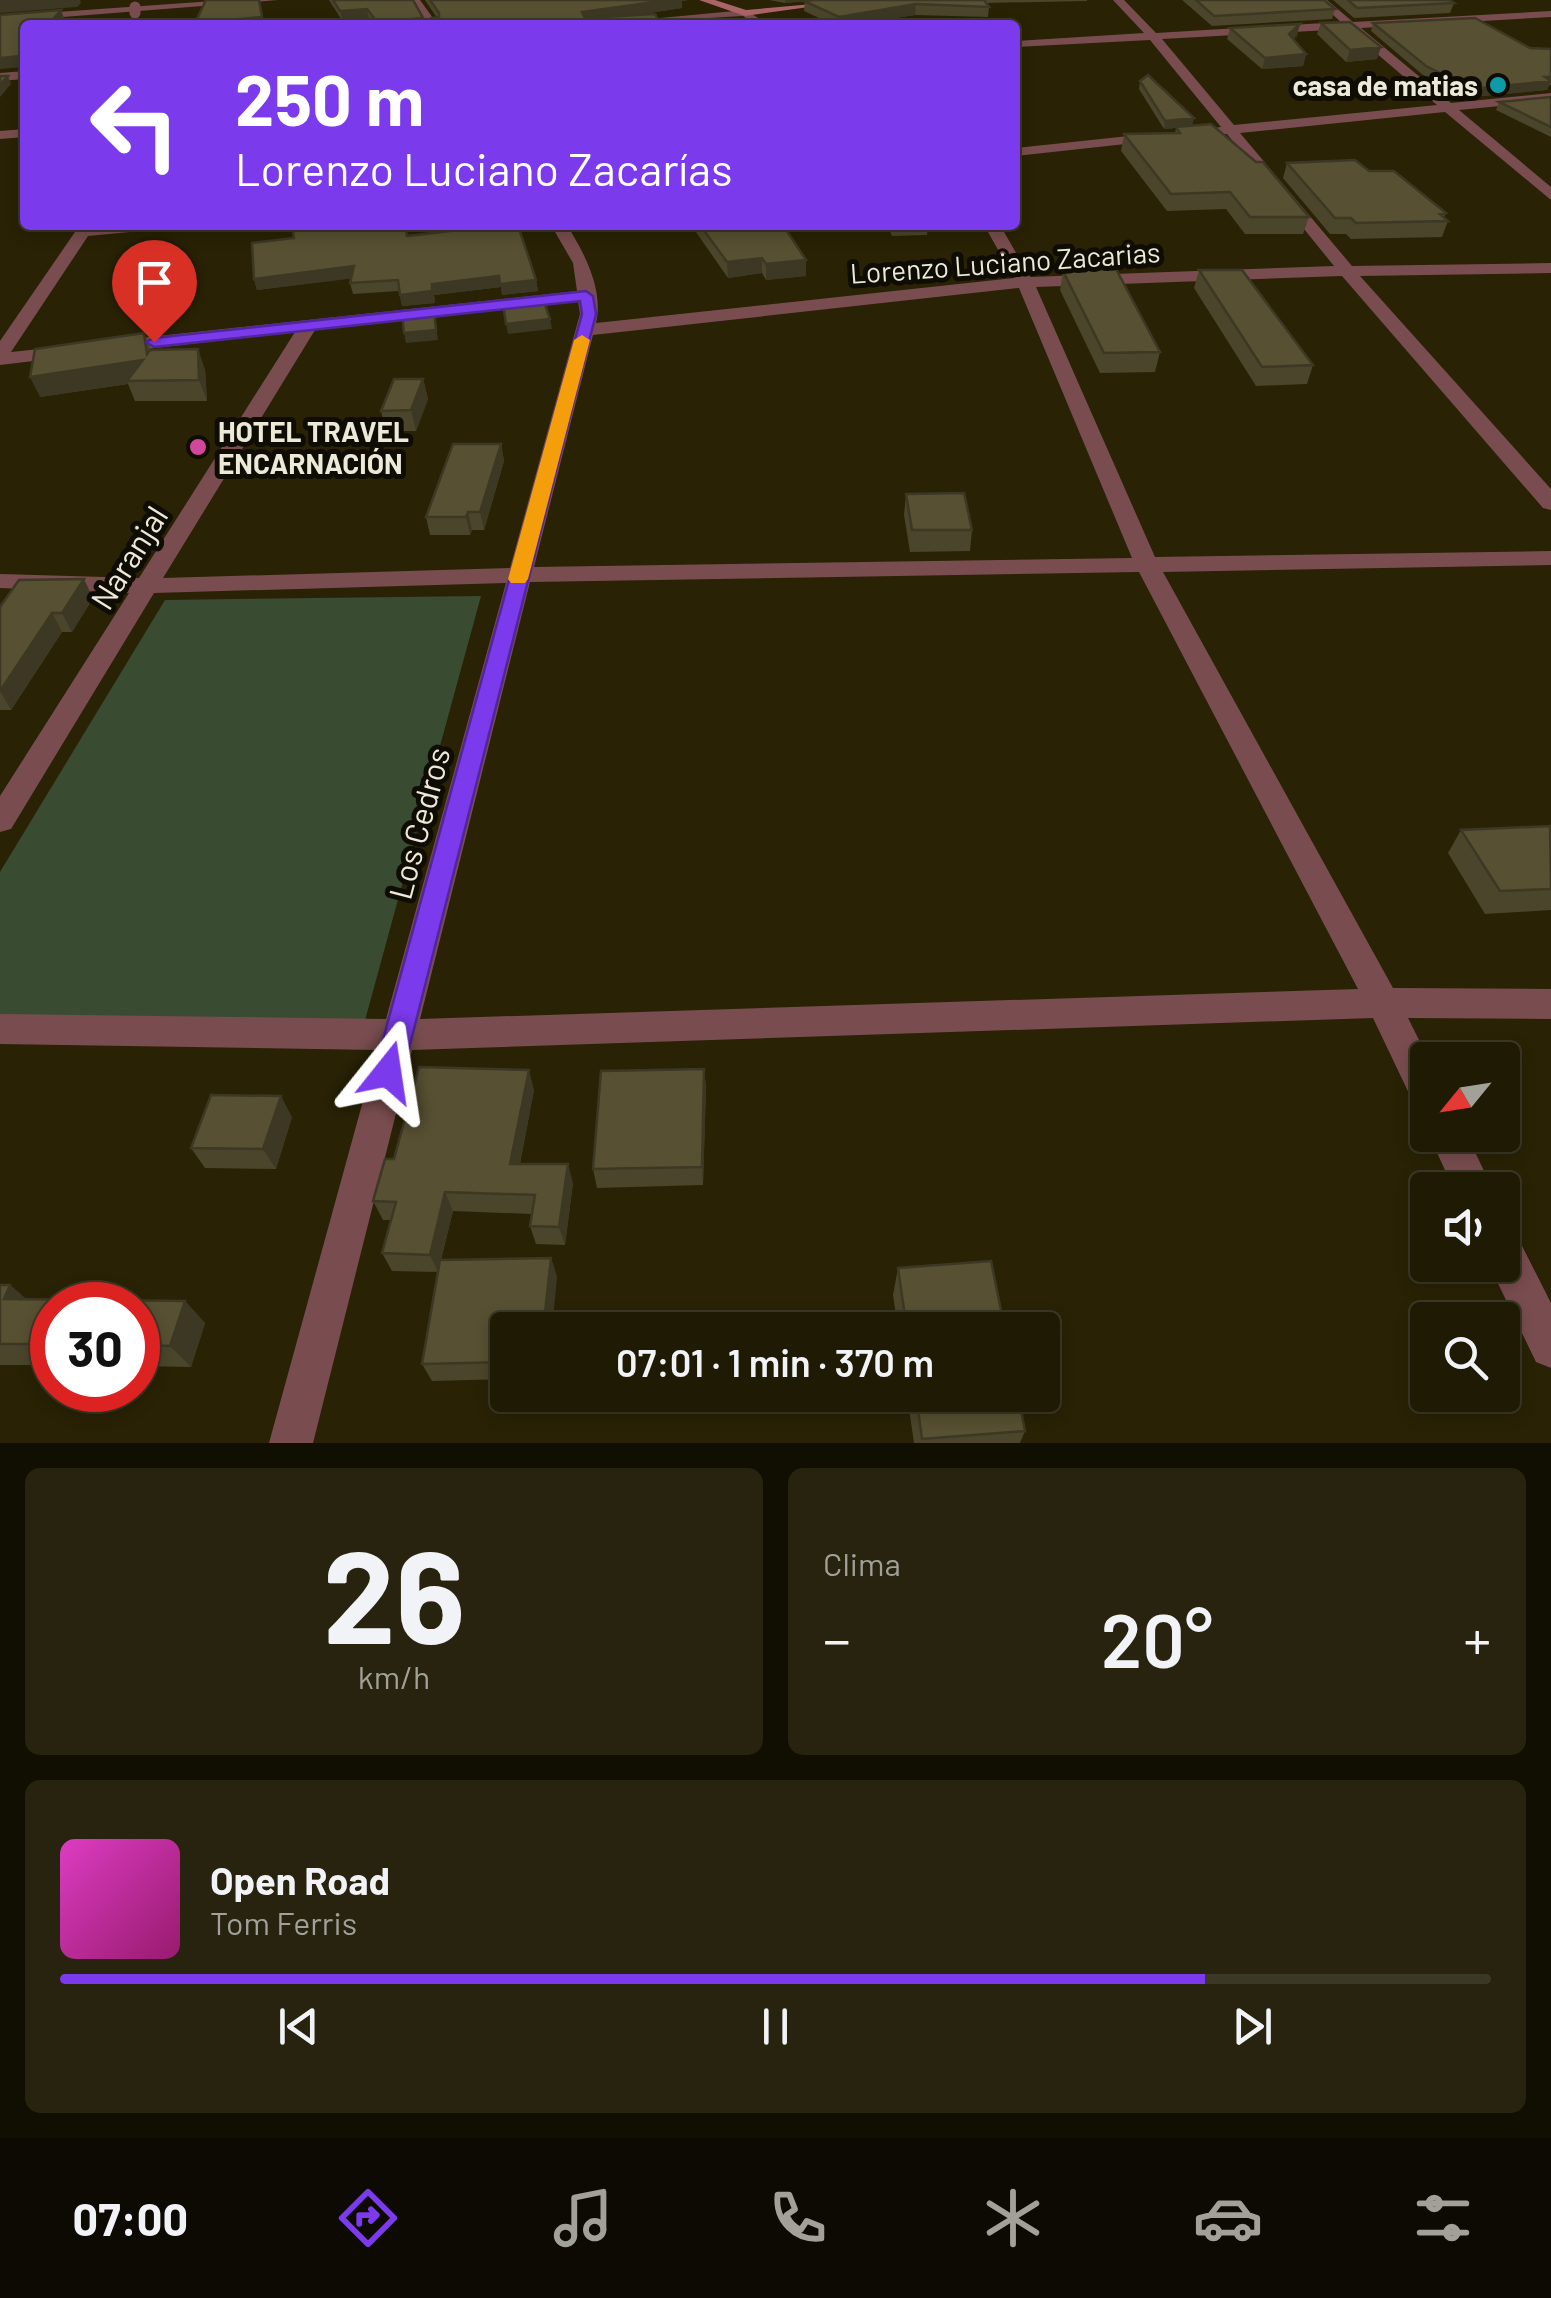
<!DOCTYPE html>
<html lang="es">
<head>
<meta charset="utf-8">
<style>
	body { margin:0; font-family:Barlow,sans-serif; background:#27230e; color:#f1f3f6; height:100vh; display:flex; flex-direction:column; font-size:38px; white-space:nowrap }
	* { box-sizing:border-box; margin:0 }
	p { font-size:32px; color:#a1a19a }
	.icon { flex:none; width:55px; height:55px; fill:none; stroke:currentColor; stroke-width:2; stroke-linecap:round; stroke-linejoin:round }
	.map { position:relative; height:1443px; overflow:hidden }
	.side { display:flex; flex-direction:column; gap:25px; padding:25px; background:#110e02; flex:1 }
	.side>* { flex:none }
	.top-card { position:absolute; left:20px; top:20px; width:1000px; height:210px; border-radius:10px; box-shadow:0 5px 15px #0003,0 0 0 2px #3c3826; background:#7c3aed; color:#fff; overflow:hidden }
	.needle { width:65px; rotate:240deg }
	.tools { position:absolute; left:1410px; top:1042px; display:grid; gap:20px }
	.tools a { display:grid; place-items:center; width:110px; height:110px; border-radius:10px; background:#1f1a04; box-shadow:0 5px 15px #0003,0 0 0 2px #3c3826; font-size:50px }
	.speed { position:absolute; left:30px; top:1282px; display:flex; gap:20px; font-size:50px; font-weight:700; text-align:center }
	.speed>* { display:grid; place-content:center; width:130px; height:130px; border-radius:50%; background:#1f1a04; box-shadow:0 5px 15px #0003,0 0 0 2px #3c3826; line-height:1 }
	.speed .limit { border:15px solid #d22; background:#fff; color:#111 }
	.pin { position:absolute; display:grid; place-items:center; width:85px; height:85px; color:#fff; margin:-102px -42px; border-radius:50% 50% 50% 0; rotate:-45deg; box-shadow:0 0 10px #0007 }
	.pin .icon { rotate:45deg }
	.me { position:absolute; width:110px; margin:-55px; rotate:15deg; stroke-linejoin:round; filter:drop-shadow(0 0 8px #0008) }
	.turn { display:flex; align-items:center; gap:35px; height:210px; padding:0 50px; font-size:45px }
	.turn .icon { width:130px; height:130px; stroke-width:2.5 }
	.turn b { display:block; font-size:70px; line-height:85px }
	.big { font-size:75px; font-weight:600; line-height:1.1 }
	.side .card { flex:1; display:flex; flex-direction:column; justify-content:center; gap:15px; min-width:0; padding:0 35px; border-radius:15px; background:#27230e }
	.side .dial { align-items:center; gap:0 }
	.dial b { font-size:130px; line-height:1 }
	.song { display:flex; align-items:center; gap:30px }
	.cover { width:120px; height:120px; border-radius:15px; background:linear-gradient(135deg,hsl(310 70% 55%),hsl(320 70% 35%)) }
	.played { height:10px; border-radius:5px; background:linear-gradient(90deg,#7c3aed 80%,#3c3826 80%) }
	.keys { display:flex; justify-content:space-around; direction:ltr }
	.heat { display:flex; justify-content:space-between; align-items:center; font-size:55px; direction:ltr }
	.side .tiles { flex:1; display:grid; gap:25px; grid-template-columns:1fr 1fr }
	.card:last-child { grid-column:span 2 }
	.trip { position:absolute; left:490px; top:1312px; width:570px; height:100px; border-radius:10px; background:#1f1a04; box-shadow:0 5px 15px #0003,0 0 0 2px #3c3826; font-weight:600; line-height:100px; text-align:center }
	.menu { display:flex; height:160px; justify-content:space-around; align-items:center; background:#0c0a02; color:#a1a19a }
	.menu .icon { width:70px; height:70px }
	.menu .current { color:#7c3aed }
	.menu b { font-size:45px; color:#f1f3f6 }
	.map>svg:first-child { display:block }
	.green { fill:#394c32 }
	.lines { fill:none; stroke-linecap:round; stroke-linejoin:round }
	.minor { fill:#794d4f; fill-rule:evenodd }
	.secondary { fill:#aa6467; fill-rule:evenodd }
	.minor-bridge { stroke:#794d4f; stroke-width:11 }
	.wall { fill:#4b452b }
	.shaded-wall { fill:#3d3823 }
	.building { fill:#575032; stroke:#3d3823; stroke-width:2.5 }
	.route { fill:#7c3aed; stroke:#51269a; stroke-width:2.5 }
	.slow { fill:#f59e0b }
	.culture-dot { fill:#0f9aa8; stroke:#0f0c03; stroke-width:4 }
	.hotel-dot { fill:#d1479c; stroke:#0f0c03; stroke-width:4 }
	.labels { text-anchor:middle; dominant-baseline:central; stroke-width:10; stroke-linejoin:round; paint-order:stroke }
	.far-poi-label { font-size:28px; font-weight:bold; fill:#ede9d9; stroke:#0f0c03; text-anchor:end }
	.far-street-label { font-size:28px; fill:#ede9d9; stroke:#0f0c03 }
	.street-label { font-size:32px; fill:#ede9d9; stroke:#0f0c03 }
</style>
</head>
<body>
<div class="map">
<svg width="1551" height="1443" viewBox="0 0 1551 1443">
	<rect width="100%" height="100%" fill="#292205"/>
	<!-- green -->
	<path class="green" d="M481 596 361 1035 0 1044V872L165 600Z"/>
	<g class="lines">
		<!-- minor -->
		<path class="minor" d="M228 0H278L0 22V16Z
			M410 0H420L438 25H426Z
			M1113 0H1124L1156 33 1341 22 1316 0H1327L1353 22 1551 11V17L1361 28 1451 103 1551 93V101L1459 110 1551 187V200L1445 112 1240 133 1352 266 1551 263V273L1360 276 1551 489V510L1543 508 1342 276 1036 287 1155 557 1551 551V565L1163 572 1393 988 1551 989V1019L1408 1018 1429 1060 1428 1110 1415 1106 1373 1018 412 1050 313 1443H269L377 1050 0 1044V1014L386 1019 506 583 154 593 11 829 0 832V796L129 593 0 588V574L139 578 295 332 111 353 102 347 111 341 577 291 573 263 551 225H567C584 253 604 289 596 323L1014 278 984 225H1000L1030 277 1334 266 1227 134H1214V128L1221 127 1150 40 1015 47V41L1144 33ZM1348 29 1437 105 1234 125 1162 39ZM1019 288 1132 558 534 567 593 335ZM578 301 580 314 510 568 163 578 315 330ZM1139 572 1358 989 420 1019 530 582Z
			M745 10 770 25H756L743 16 586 25Z
			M25 71V79L0 81V73Z
			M25 129V137L0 139V131Z
			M1157 133 1164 137 1162 140 1015 156V148Z
			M75 225H159L151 230 88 236 11 352 68 346 77 352 75 356 0 365V341L75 232Z
			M1429 1135H1467L1493 1190H1454Z
			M1502 1228 1516 1234 1551 1303V1368L1536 1362 1489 1265H1502Z"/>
		<!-- secondary -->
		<path class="secondary" d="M699 0H715L746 10 859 0 745 16Z"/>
		<!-- minor-bridge -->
		<path class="minor-bridge" d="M135 7V13"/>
	</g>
	<!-- wall -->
	<path class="wall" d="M329 0H413L423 18 424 25H373L369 19 343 22Z
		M425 0H688L682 1V8L629 16 661 25H433L432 18H437Z
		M769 0H1087V1L986 3 989 7 988 17 915 15 852 25H834L804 11 805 1 785 3Z
		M1182 0H1324L1335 9 1332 19 1212 26Z
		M1333 0H1449L1454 3 1450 13 1354 18Z
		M1321 23 1377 59 1346 62 1317 34Z
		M1373 23 1530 48 1551 49V85H1549L1547 90 1470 97 1423 75 1371 31Z
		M1230 28 1297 36 1293 39 1306 54 1303 66 1262 69 1227 39Z
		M1140 81 1193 126 1309 217 1303 234H1245L1226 209 1167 211 1121 151 1124 134 1175 133 1176 128 1164 129 1139 89Z
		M1551 97V137L1496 110 1499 102Z
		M1287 163 1369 171 1446 213 1444 217 1448 221 1442 237 1351 239 1346 234H1330L1283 178Z
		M691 225H783L806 276 766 280 762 273 728 278Z
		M887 225H928L927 235 892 236Z
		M407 236 536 280 538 291 502 295 501 287 434 295 435 303 402 306 399 291 353 294 350 283 351 278 257 290 254 279 294 238Z
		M1199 270 1313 365 1307 384 1256 386 1194 288Z
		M1063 271 1160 352 1155 372 1100 373 1060 290Z
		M144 333 151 350 205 369 207 401H135L128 384 40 397Z
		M423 379 428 399 416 431H386L381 411Z
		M501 444 504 461 484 530H472L470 535H430L426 517Z
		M906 494 972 530 970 551 910 552 904 515Z
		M93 598 72 632H62L11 710H0V607Z
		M1551 827V910L1485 914 1448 853 1461 830Z
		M704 1069 706 1088 703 1185 597 1188 593 1169Z
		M534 1090 520 1164 573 1183 565 1245 536 1244 530 1226 532 1214 453 1211 441 1260 551 1258 557 1277 508 1330V1379L432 1381 422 1364 438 1272 392 1271 382 1253 391 1220H383L373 1201 394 1159Z
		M292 1117 276 1169 205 1168 191 1148Z
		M898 1268 1005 1330H898L893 1295Z
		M0 1285H10L26 1299 185 1301 205 1323 191 1367 138 1366V1305H52V1365H0Z
		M907 1395H1018L1025 1431 1020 1443H914Z"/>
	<!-- shaded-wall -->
	<path class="shaded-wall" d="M31 0H80L81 3 77 7 0 13V2Z
		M259 0 265 25H196L195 23Z
		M669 0H688L682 1V8L583 23 582 12Z
		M785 0H822L785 3Z
		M916 4 915 15 852 25H839V17Z
		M367 9 369 19 343 22 340 11Z
		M61 10 65 21 62 25H48Z
		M423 18 424 25H377V22Z
		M1300 24 1297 36 1286 45 1289 34Z
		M1381 47 1377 59 1346 62 1350 50Z
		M25 51V67L0 69V58Z
		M1306 54 1303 66 1262 69 1265 58Z
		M8 76 11 84 0 97V85Z
		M1551 81 1547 90 1470 97 1473 89Z
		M1194 118 1192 126 1164 129 1165 121Z
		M762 258V273L728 278 727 262Z
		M806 260V276L766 280V264Z
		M354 266 356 278 257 290 254 279Z
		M499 276 536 280 538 291 502 295 501 287 434 295 435 303 402 306 400 295 432 284Z
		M434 311 438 340 406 343 404 333Z
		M550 319 552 329 508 334 506 324Z
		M198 349 205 369 207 401 199 380Z
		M143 360 127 381 128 384 40 397 30 377Z
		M423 379 428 399 416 431 411 410Z
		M501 444 504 461 484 530 480 512Z
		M468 512 472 530 470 535 466 517Z
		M84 579 93 598 72 632 62 613Z
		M52 613 62 632 11 710 0 691Z
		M704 1069 706 1088 703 1185 702 1167Z
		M529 1070 534 1090 516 1183 510 1164Z
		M281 1096 292 1117 276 1169 263 1149Z
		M568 1164 573 1183 565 1245 559 1227Z
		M445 1192 453 1211 438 1272 430 1255Z
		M551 1258 557 1277 552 1330H543Z
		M10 1285 35 1307 4 1299Z
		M185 1301 205 1323 191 1367 170 1346Z"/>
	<!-- building -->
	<path class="building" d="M0 0H31L0 2Z
		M206 0H259L262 17 195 23Z
		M333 0H413L423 18 377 22 367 9 340 11Z
		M430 0H669L582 12 585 18 655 14 661 25H438L432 18 439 17V13Z
		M815 0H984L989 7 916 4 839 17 804 1Z
		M1196 0H1324L1335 9 1214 16Z
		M1348 0H1449L1454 3 1357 8Z
		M61 10 48 25H25V51L21 56 0 58V15Z
		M1475 18 1530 48 1551 49V77H1545L1551 81 1473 89 1426 66 1373 23Z
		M1350 22 1381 47 1350 50 1321 23Z
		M1300 24 1289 34 1306 54 1265 58 1230 28Z
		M1148 75 1194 118 1165 121 1140 81Z
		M0 76H8L0 85Z
		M1551 97V127L1499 102Z
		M1211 124 1256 162H1263L1309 217H1250L1230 192 1171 194 1124 134 1180 133 1176 127Z
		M1355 160 1369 171H1394L1446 213 1440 214 1448 221 1356 223 1351 218H1335L1287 163Z
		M292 225H405L407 236 476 228 475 225H518L536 280 500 284 499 276 432 284V291L400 295 398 280 350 283 354 266 254 279 252 243 294 238Z
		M700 225H783L806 260 766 264 762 258 727 262Z
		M1116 269 1160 352 1104 353 1063 271Z
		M1199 270H1242L1313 365 1262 367Z
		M543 299 550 319 506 324 503 303Z
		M434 311 436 330 404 333 402 314Z
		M144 333 147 354 150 350 198 349 199 380 127 381 143 360 30 377 35 349Z
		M394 379H423L411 410 381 411Z
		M453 444H501L480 512H468L466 517H426Z
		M964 493 972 530H912L906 494Z
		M84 579 62 613H52L0 691V607L19 580Z
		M1550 826 1551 889 1500 891 1461 830Z
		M419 1067 529 1070 510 1164H568L559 1227 530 1226 535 1195 445 1192 430 1255 382 1253 396 1202 373 1201 385 1159H394Z
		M704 1069 702 1167 593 1169 601 1071Z
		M211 1095 281 1096 263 1149 191 1148Z
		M551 1258 543 1330H508V1362L422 1364 440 1260Z
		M991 1261 1005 1330H907L898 1268Z
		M0 1285H10L4 1299 185 1301 170 1346 138 1345V1305H52V1344H0Z
		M916 1395H1018L1025 1431 922 1439Z"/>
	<!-- route -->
	<path class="route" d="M586 291 593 296 596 314 403 1072 399 1081 388 1085 378 1081 374 1072 582 314 580 301 154 347 146 342 154 338Z"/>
	<!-- slow -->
	<path class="slow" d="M582 335 590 340 528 579 525 583H511L508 579 574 340Z"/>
	<!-- markers -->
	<circle class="culture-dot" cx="1498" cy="85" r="10"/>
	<circle class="hotel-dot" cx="198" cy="447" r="10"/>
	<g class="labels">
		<!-- far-poi labels -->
		<g class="far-poi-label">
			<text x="1478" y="85">casa de matias</text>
			<text x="218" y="431" text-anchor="start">HOTEL TRAVEL<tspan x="218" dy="32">ENCARNACIÓN</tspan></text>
		</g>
		<!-- far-street labels -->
		<g class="far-street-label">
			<text transform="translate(1005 262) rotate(-4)">Lorenzo Luciano Zacarias</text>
		</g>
		<!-- street labels -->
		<g class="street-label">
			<text transform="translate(128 557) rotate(-58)">Naranjal</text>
			<text transform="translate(418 823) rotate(-75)">Los Cedros</text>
		</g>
	</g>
</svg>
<div class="tools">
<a><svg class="needle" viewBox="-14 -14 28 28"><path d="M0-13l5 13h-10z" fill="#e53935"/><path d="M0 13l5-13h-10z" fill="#a1a19a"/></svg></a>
<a><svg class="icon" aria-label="sound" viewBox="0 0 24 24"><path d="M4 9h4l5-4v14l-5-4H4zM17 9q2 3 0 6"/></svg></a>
<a><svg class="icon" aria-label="search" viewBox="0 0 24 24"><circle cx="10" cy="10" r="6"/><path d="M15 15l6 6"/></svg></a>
</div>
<div class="speed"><div class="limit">30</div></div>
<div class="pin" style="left:154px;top:342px;background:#d93025"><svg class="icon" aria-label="arrive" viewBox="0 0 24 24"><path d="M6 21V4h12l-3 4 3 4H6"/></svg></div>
<svg class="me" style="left:388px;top:1072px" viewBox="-20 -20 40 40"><path d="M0-17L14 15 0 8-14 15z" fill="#7c3aed" stroke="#fff" stroke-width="4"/></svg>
<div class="trip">07:01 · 1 min · 370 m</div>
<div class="top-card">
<div class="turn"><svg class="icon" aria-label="left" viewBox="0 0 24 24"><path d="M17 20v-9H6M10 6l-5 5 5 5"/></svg><div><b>250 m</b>Lorenzo Luciano Zacarías</div></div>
</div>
</div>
<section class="side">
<div class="tiles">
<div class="card dial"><b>26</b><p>km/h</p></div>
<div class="card"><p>Clima</p>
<div class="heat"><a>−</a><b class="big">20°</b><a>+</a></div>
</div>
<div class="card">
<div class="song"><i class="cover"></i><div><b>Open Road</b><p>Tom Ferris</p></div></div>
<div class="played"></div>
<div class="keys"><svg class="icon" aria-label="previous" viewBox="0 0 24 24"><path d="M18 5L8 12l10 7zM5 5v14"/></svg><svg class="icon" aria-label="pause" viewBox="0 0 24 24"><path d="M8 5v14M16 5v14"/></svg><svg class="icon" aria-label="next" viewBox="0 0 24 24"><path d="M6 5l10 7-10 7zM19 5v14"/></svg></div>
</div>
</div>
</section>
<nav class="menu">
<b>07:00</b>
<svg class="icon current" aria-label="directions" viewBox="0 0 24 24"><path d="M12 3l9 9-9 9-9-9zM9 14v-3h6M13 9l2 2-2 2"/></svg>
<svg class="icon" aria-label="music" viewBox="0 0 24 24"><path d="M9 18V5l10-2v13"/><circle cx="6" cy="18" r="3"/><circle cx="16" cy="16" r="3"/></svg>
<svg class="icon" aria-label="phone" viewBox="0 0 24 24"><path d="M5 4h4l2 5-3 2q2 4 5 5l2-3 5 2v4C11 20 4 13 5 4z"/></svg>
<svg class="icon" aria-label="climate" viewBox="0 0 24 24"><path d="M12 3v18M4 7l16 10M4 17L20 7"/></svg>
<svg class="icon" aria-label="car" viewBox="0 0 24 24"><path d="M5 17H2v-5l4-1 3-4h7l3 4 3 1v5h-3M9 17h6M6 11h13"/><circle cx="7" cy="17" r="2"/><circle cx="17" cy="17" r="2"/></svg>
<svg class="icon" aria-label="filters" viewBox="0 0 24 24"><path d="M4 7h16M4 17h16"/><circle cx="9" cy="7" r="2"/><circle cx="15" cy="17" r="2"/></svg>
</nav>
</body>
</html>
